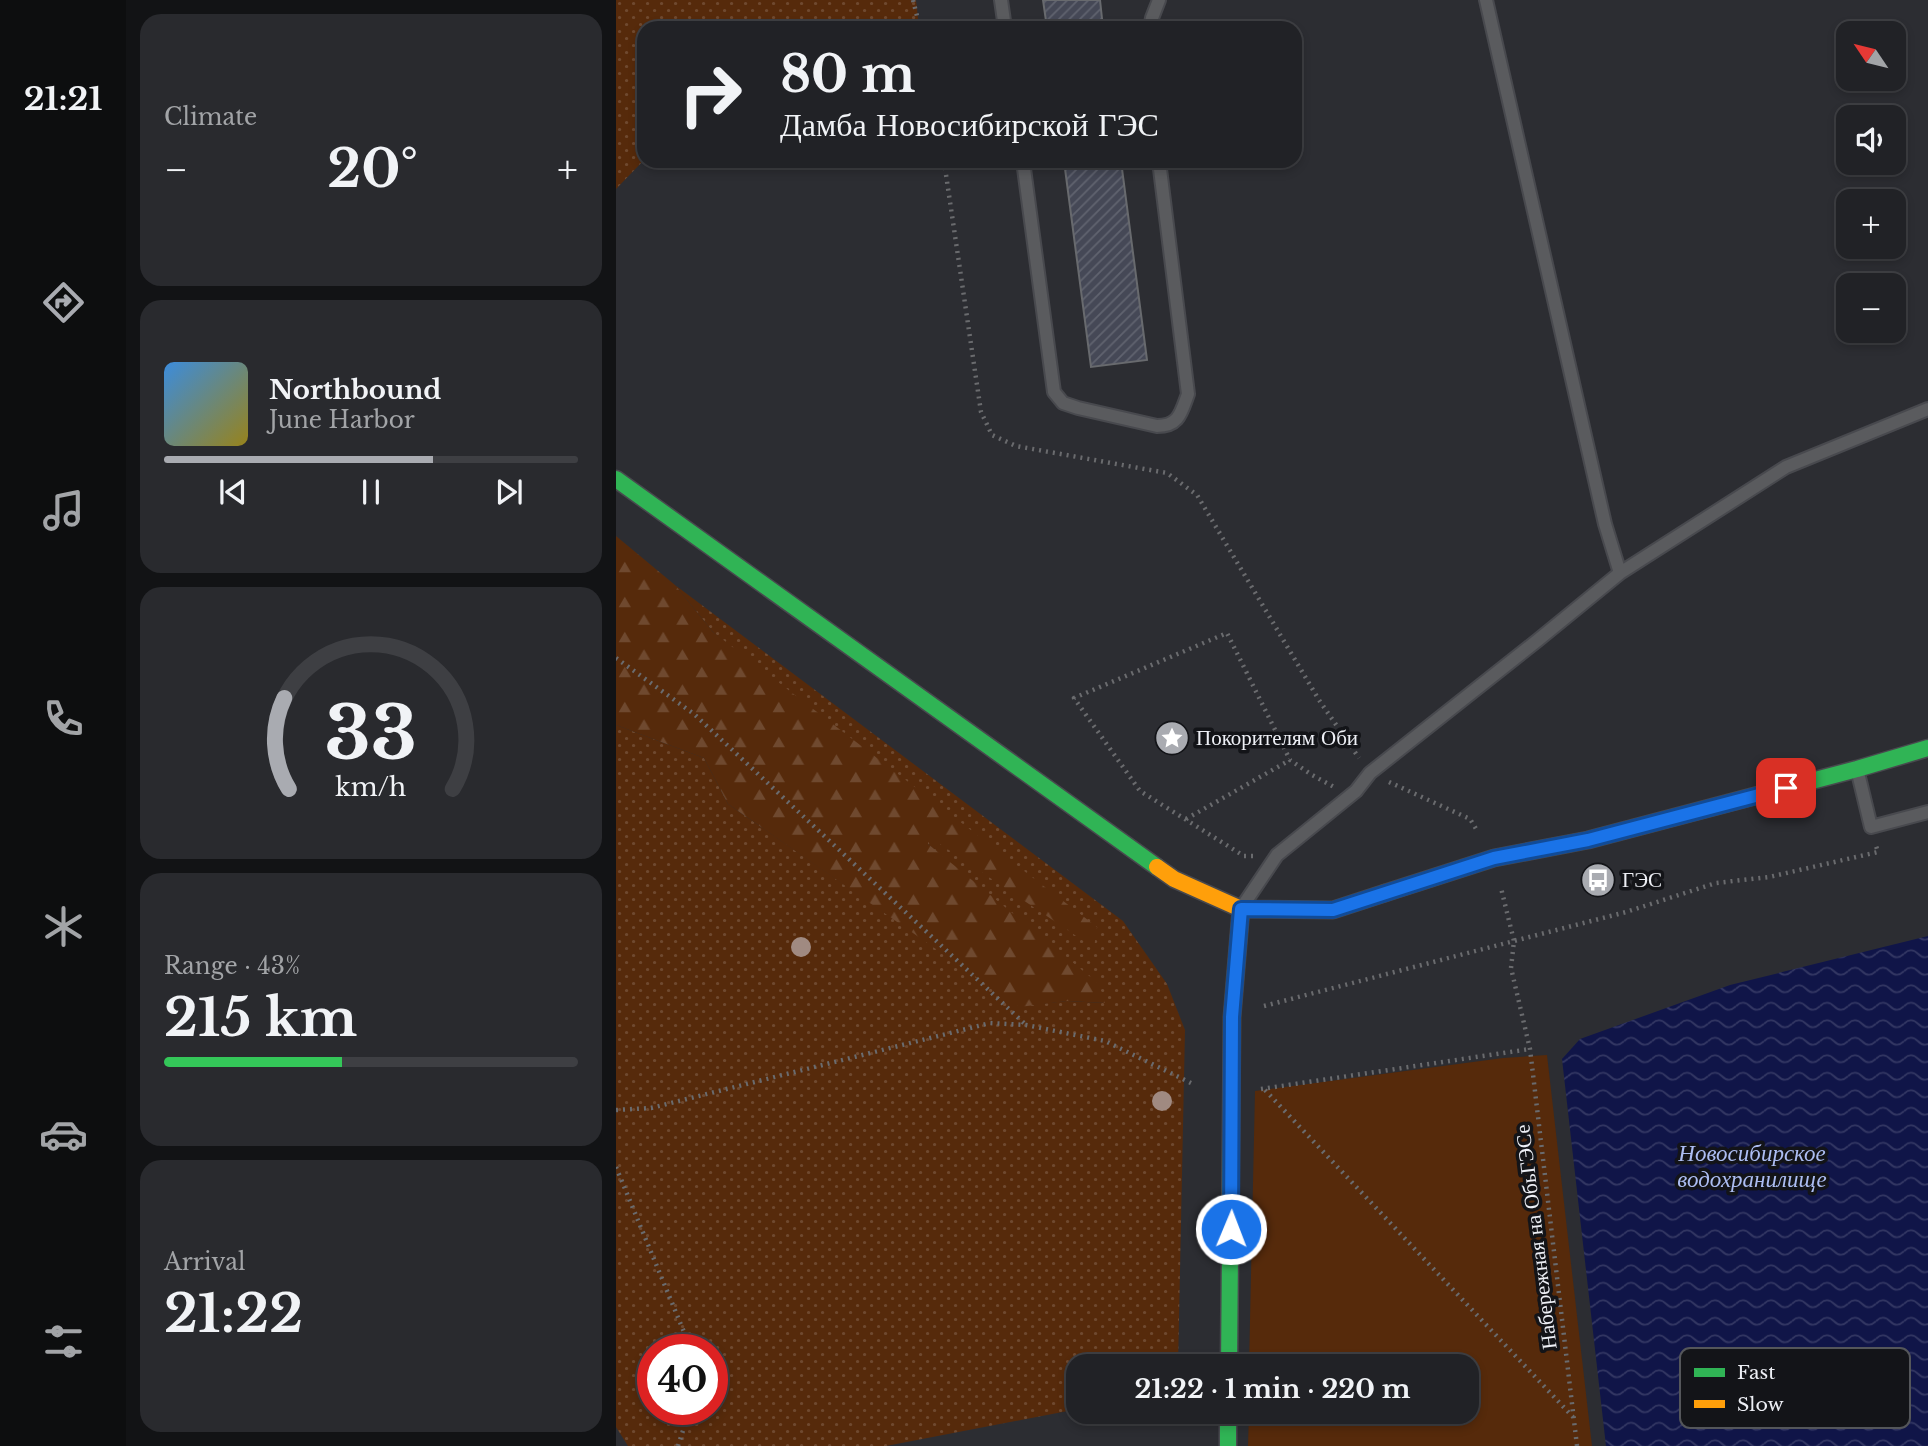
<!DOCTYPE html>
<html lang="en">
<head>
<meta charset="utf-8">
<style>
	body { margin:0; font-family:"Libre Baskerville",serif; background:#292a2e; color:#f1f3f6; height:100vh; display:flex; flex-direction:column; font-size:26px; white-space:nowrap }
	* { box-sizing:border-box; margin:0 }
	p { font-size:23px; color:#a2a4a7 }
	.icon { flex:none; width:38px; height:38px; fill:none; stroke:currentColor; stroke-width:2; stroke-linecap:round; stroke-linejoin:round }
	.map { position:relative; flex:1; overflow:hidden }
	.side { display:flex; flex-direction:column; gap:14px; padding:14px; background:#121315; width:490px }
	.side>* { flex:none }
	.banner { position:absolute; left:21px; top:21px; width:665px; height:147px; border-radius:21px; box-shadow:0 4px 10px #0003,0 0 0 2px #3e3f43; background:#212226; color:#f1f3f6; overflow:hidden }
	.needle { width:46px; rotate:305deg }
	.controls { position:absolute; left:1220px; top:21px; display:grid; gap:14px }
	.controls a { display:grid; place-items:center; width:70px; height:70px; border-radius:14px; background:#212226; box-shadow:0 4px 10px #0003,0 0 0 2px #3e3f43; font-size:35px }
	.speed { position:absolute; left:21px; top:1334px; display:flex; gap:14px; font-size:35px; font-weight:700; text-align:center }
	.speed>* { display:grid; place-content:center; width:91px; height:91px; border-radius:50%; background:#212226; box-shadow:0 4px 10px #0003,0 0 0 2px #3e3f43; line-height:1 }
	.speed .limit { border:10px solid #d22; background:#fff; color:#111 }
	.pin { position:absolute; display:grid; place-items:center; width:60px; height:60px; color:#fff; margin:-30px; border-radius:14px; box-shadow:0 4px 10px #0006 }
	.me { position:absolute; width:77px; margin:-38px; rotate:1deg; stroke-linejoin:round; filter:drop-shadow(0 0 5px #0008) }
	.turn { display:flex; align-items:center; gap:24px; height:147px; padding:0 28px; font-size:32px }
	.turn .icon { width:91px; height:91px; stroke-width:2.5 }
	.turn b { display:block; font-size:49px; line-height:60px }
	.big { font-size:52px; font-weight:700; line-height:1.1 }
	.side .tile { flex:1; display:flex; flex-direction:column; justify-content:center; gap:10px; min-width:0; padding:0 24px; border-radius:21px; background:#292a2e }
	.side .dial { align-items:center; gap:0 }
	.dial svg { height:182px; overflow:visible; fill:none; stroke:#3e3f43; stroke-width:7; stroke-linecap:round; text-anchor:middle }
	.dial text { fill:#f1f3f6; stroke:none }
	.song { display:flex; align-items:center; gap:21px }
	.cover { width:84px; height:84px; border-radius:10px; background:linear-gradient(135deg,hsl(210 70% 55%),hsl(50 70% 35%)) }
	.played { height:7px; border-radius:4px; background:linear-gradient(90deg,#a9abb1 65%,#3e3f43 65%) }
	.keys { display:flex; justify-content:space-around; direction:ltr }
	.heat { display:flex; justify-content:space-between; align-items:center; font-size:38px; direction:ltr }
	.charge { height:10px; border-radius:5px; background:linear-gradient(90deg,#34c759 43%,#3e3f43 0) }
	.trip { position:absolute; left:450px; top:1354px; width:413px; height:70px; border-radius:21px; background:#212226; box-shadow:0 4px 10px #0003,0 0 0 2px #3e3f43; font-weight:700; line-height:70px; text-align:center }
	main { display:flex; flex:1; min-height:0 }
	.tabs { display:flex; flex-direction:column; width:126px; justify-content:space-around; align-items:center; background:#0d0e0f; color:#a2a4a7 }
	.tabs .icon { width:49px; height:49px }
	.tabs .on { color:#a9abb1 }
	.tabs b { font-size:32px; color:#f1f3f6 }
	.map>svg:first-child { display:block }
	.grass { fill:url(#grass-dots); fill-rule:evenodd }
	.forest { fill:url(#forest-firs) }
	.park { fill:#562a0b }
	.water { fill:url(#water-waves) }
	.building { fill:url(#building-hatch); stroke:#686a6e; stroke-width:2 }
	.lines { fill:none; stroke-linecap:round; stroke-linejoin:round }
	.lane-casing { stroke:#48494e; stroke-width:16 }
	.fast-casing { stroke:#48494e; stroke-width:19 }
	.slow-casing { stroke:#48494e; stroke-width:19 }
	.path { stroke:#6a6b6e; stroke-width:4.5; stroke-dasharray:2 5; stroke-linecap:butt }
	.lane { stroke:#5a5b5e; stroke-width:12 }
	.fast { stroke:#30b455; stroke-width:16 }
	.slow { stroke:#ff9f0a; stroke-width:16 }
	.tree { fill:#a08a81 }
	.route-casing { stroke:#114b97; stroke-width:18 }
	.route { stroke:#1a73e8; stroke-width:12 }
	.labels { text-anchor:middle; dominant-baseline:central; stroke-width:7; stroke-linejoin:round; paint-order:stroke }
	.poi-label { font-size:21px; fill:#edeff5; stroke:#131418; text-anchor:start }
	.street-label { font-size:21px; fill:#edeff5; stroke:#131418 }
	.water-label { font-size:23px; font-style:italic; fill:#acbdf2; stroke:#131418 }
	.key { fill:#131418; stroke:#54565a; stroke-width:2 }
	.key-label { font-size:19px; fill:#edeff5 }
</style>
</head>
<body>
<main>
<nav class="tabs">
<b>21:21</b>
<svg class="icon on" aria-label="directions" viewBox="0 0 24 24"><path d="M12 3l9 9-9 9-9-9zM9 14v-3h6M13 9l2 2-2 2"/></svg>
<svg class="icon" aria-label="music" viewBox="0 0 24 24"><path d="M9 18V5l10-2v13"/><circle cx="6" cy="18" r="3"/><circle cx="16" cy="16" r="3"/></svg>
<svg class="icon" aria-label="phone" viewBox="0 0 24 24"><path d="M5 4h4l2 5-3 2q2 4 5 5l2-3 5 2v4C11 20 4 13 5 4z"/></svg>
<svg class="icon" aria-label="climate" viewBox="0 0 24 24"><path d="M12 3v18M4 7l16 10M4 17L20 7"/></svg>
<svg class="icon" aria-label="car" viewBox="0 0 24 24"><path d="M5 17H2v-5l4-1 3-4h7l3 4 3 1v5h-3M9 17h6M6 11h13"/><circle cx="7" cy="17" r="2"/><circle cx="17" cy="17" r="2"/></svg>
<svg class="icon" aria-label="filters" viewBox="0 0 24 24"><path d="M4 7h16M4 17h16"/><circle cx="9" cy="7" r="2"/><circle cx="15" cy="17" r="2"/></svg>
</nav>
<section class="side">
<div class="tile"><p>Climate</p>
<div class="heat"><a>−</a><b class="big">20°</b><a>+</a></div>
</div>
<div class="tile">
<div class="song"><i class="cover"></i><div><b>Northbound</b><p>June Harbor</p></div></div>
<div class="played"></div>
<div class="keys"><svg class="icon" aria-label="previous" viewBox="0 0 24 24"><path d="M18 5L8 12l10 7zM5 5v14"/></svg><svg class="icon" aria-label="pause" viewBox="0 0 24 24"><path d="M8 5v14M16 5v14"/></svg><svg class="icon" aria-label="next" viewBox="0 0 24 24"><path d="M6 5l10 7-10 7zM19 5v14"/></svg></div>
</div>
<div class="tile dial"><svg viewBox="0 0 100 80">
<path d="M14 69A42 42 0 1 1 86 69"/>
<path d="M14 69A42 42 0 0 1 12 29" stroke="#a9abb1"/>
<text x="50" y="56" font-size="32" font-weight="700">33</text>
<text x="50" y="72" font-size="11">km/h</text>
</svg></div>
<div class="tile"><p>Range · 43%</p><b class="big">215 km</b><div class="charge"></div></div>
<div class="tile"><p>Arrival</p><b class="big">21:22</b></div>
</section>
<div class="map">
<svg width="1312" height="1446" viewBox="0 0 1312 1446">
	<defs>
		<pattern id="grass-dots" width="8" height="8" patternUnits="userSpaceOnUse" patternTransform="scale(1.75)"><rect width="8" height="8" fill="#562a0b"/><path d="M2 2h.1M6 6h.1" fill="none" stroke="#6f492f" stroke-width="1.8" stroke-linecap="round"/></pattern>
		<pattern id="forest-firs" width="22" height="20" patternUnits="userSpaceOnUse" patternTransform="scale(1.75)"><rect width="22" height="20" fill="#562a0b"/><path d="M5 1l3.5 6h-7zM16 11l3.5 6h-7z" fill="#6f492f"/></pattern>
		<pattern id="water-waves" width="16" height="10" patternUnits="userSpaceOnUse" patternTransform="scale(1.75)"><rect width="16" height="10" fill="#101548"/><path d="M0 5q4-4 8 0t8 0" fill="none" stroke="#333763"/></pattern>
		<pattern id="building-hatch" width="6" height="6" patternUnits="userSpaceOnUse" patternTransform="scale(1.75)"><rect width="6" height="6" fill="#454856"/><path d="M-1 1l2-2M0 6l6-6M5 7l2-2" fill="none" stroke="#60636f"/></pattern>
	</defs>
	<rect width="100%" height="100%" fill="#2c2d32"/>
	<!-- grass -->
	<path class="grass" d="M0 0H300L303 28H28V160L0 189Z
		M59 585 507 921 551 984 569 1030 562 1367H462V1409L270 1446H12L0 1427V725L88 758 112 804 403 1006 451 1001 488 1003 312 844V835L478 947 97 632ZM37 1349H96V1409H37Z"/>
	<!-- forest -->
	<path class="forest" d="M0 536 59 585 97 632 481 927 478 948 312 836V844L483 984 489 1003 451 1001 403 1007 112 804 88 758 0 725Z"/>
	<!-- park -->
	<path class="park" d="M931 1055 976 1446H632L633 1412H850V1367H633L639 1091 887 1058Z"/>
	<!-- water -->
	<path class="water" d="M1312 936V1446H990L946 1059 964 1039 1114 985Z"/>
	<!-- building -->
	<path class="building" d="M427 0H484L487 28H431Z
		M448 161H505L531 360 475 367Z"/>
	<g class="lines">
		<!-- lane casing -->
		<g class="lane-casing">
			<path id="lane" d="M385 0 389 28
				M870 0 989 524 1004 573
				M534 28 536 18 543 0
				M407 161 438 392 447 403 462 408 541 426C563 426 565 413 572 394L543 161
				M1242 773 1255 827 1312 812
				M628 904 661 855 740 791 754 773 922 640 1004 573 1170 467 1312 409"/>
		</g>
		<!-- fast casing -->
		<g class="fast-casing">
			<path id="fast" d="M0 479 541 867
				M769 893 878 858 972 840 1241 769 1312 748
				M613 1367 616 1017 625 909
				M612 1412V1446"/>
		</g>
		<!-- slow casing -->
		<g class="slow-casing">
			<path id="slow" d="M541 867 558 879 625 909 717 910 769 893"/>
		</g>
		<!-- path -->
		<path class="path" d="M297 0 304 28
			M328 161 365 412 376 435 400 446 551 473 581 495 703 700 743 758
			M0 658 78 714 410 1025
			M773 782 854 819 862 832
			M570 819 674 760
			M637 856H628L524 791 458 698 611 633 674 760 696 775 718 787
			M648 1006 898 941 885 888
			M645 1089 914 1049
			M649 1090 957 1417
			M0 1110 35 1108 374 1023 410 1025 489 1041 575 1083
			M0 1167 75 1349
			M62 1446 74 1409
			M961 1446 914 1049 895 968 898 941 1010 912 1100 883 1153 877 1262 852 1259 843"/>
		<!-- lane -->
		<use href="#lane" class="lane"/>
		<!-- fast -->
		<use href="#fast" class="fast"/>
		<!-- slow -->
		<use href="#slow" class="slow"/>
	</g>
	<!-- trees -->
	<g class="tree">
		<circle cx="185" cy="947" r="10"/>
		<circle cx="546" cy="1101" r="10"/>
	</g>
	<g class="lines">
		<!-- route casing -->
		<g class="route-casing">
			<path id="route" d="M615 1229 616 1017 625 909 717 910 878 858 972 840 1170 788"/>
		</g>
		<!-- route -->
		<use href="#route" class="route"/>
	</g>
	<!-- icons -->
	<defs>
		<g id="sight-disc" transform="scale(1.75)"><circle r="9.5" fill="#a9abb1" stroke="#131418"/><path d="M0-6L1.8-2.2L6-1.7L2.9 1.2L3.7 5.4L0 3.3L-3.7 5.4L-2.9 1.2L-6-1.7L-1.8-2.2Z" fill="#fff"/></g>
		<g id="bus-disc" transform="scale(1.75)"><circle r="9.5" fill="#a9abb1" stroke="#131418"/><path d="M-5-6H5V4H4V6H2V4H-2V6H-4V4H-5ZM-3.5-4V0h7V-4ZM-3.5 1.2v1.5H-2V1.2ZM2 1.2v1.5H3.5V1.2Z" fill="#fff"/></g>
	</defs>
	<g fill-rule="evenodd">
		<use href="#sight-disc" x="556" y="738"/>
		<use href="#bus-disc" x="982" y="880"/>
	</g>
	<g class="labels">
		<!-- poi labels -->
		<g class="poi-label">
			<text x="580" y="738">Покорителям Оби</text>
			<text x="1006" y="880">ГЭС</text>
		</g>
		<!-- street labels -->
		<g class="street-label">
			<text transform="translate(920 1237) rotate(-97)">Набережная на ОбьГЭСе</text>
		</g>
		<!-- water labels -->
		<g class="water-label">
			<text x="1136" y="1153">Новосибирское<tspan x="1136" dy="26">водохранилище</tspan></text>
		</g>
	</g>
	<!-- legend -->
	<rect x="1064" y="1348" width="230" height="80" rx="10" class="key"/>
	<rect x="1078" y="1368" width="31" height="9" fill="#30b455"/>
	<rect x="1078" y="1400" width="31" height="8" fill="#ff9f0a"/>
	<g class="key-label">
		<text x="1121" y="1379">Fast</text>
		<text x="1121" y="1411">Slow</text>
	</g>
</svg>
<div class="controls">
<a><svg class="needle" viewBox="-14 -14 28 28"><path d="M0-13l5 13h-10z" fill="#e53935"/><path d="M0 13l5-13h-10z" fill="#a2a4a7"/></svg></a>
<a><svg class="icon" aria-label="sound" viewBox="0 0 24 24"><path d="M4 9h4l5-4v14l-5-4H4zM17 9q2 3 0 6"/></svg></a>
<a>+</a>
<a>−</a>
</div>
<div class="speed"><div class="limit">40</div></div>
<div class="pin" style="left:1170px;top:788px;background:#d93025"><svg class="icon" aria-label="arrive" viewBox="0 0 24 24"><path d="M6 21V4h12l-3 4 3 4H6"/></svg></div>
<svg class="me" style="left:615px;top:1229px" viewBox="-20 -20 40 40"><circle r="17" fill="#1a73e8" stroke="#fff" stroke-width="3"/><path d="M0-11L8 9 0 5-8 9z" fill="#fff"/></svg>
<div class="trip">21:22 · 1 min · 220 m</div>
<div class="banner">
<div class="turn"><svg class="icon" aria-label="right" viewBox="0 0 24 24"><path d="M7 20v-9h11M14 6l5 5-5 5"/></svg><div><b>80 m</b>Дамба Новосибирской ГЭС</div></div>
</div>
</div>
</main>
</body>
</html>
